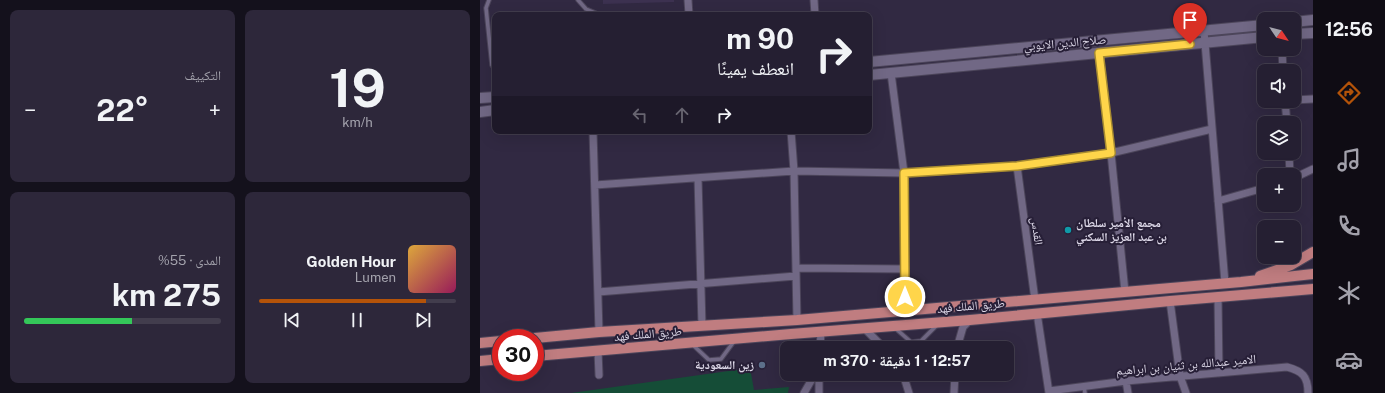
<!DOCTYPE html>
<html lang="ar">
<head>
<meta charset="utf-8">
<style>
	body { margin:0; font-family:"Public Sans","Noto Naskh Arabic",sans-serif; background:#2d273a; color:#f1f3f6; direction:rtl; height:100vh; display:flex; flex-direction:column; font-size:15px; white-space:nowrap }
	* { box-sizing:border-box; margin:0 }
	p { font-size:13px; color:#a3a2ac }
	.icon { flex:none; width:22px; height:22px; fill:none; stroke:currentColor; stroke-width:2; stroke-linecap:round; stroke-linejoin:round }
	.map { position:relative; flex:1; overflow:hidden; direction:ltr }
	.details { display:flex; flex-direction:column; gap:10px; padding:10px; background:#14111c; width:480px }
	.details>* { flex:none }
	.top-card { position:absolute; left:12px; top:12px; width:380px; height:122px; border-radius:8px; box-shadow:0 4px 16px #0002,0 0 0 1px #423d4d; direction:rtl; background:#251f32; color:#f1f3f6; overflow:hidden }
	.needle { width:26px; rotate:125deg }
	.buttons { position:absolute; left:777px; top:12px; display:grid; gap:8px }
	.buttons a { display:grid; place-items:center; width:44px; height:44px; border-radius:8px; background:#251f32; box-shadow:0 4px 16px #0002,0 0 0 1px #423d4d; font-size:20px }
	.speed { position:absolute; left:12px; top:329px; display:flex; gap:8px; font-size:20px; font-weight:700; text-align:center }
	.speed>* { display:grid; place-content:center; width:52px; height:52px; border-radius:50%; background:#251f32; box-shadow:0 4px 16px #0002,0 0 0 1px #423d4d; line-height:1 }
	.speed .limit { border:6px solid #d22; background:#fff; color:#111 }
	.pin { position:absolute; display:grid; place-items:center; width:34px; height:34px; color:#fff; margin:-41px -17px; border-radius:50% 50% 50% 0; rotate:-45deg; box-shadow:0 0 4px #0007 }
	.pin .icon { rotate:45deg }
	.me { position:absolute; width:44px; margin:-22px; rotate:0deg; stroke-linejoin:round; filter:drop-shadow(0 0 3px #0008) }
	.turn { display:flex; align-items:center; gap:14px; height:84px; padding:0 12px; font-size:18px }
	.turn .icon { width:52px; height:52px; stroke-width:2.5 }
	.turn b { display:block; font-size:28px; line-height:34px }
	.lanes { display:flex; align-items:center; height:38px; padding:0 12px; background:#0003; justify-content:center; gap:20px; direction:ltr }
	.lanes .off { opacity:.35 }
	.big { font-size:30px; font-weight:700; line-height:1.1 }
	.details .tile { flex:1; display:flex; flex-direction:column; justify-content:center; gap:6px; min-width:0; padding:0 14px; border-radius:8px; background:#2d273a }
	.details .dial { align-items:center; gap:0 }
	.dial b { font-size:52px; line-height:1 }
	.song { display:flex; align-items:center; gap:12px }
	.cover { width:48px; height:48px; border-radius:6px; background:linear-gradient(135deg,hsl(40 70% 55%),hsl(330 70% 35%)) }
	.played { height:4px; border-radius:2px; background:linear-gradient(90deg,#b45309 85%,#423d4d 85%) }
	.keys { display:flex; justify-content:space-around; direction:ltr }
	.heat { display:flex; justify-content:space-between; align-items:center; font-size:22px; direction:ltr }
	.charge { height:6px; border-radius:3px; background:linear-gradient(90deg,#34c759 55%,#423d4d 0) }
	.details .tiles { flex:1; display:grid; gap:10px; grid-template-columns:repeat(2,1fr) }
	.trip { position:absolute; left:300px; top:341px; width:234px; height:40px; border-radius:8px; background:#251f32; box-shadow:0 4px 16px #0002,0 0 0 1px #423d4d; font-weight:700; line-height:40px; text-align:center; direction:rtl }
	main { display:flex; flex:1; min-height:0 }
	.tab-bar { display:flex; flex-direction:column; width:72px; justify-content:space-around; align-items:center; background:#0f0c14; color:#a3a2ac }
	.tab-bar .icon { width:28px; height:28px }
	.tab-bar .active { color:#b45309 }
	.tab-bar b { font-size:18px; color:#f1f3f6 }
	.map>svg:first-child { display:block }
	.built { fill:#3c3150 }
	.green { fill:#154d37 }
	.lines { fill:none; stroke-linecap:round; stroke-linejoin:round }
	.lane-casing { stroke:#4c455a; stroke-width:5.5 }
	.street-casing { stroke:#4c455a; stroke-width:9 }
	.secondary-casing { stroke:#4c455a; stroke-width:12 }
	.primary-casing { stroke:#4c455a; stroke-width:12 }
	.lane { stroke:#716885; stroke-width:3.5 }
	.street { stroke:#716885; stroke-width:7 }
	.secondary { stroke:#716885; stroke-width:10 }
	.primary { stroke:#c07d80; stroke-width:10 }
	.route-casing { stroke:#a68a30; stroke-width:10 }
	.route { stroke:#ffd54a; stroke-width:7 }
	.culture-dot { fill:#0f9aa8; stroke:#271f37; stroke-width:1.5 }
	.service-dot { fill:#5c6f8a; stroke:#271f37; stroke-width:1.5 }
	.labels { text-anchor:middle; dominant-baseline:central; stroke-width:4; stroke-linejoin:round; paint-order:stroke }
	.street-label { font-size:12px; fill:#ddd8e8; stroke:#271f37 }
	.poi-label { font-size:12px; font-weight:bold; fill:#ddd8e8; stroke:#271f37; text-anchor:start }
</style>
</head>
<body>
<main>
<nav class="tab-bar">
<b>12:56</b>
<svg class="icon active" aria-label="directions" viewBox="0 0 24 24"><path d="M12 3l9 9-9 9-9-9zM9 14v-3h6M13 9l2 2-2 2"/></svg>
<svg class="icon" aria-label="music" viewBox="0 0 24 24"><path d="M9 18V5l10-2v13"/><circle cx="6" cy="18" r="3"/><circle cx="16" cy="16" r="3"/></svg>
<svg class="icon" aria-label="phone" viewBox="0 0 24 24"><path d="M5 4h4l2 5-3 2q2 4 5 5l2-3 5 2v4C11 20 4 13 5 4z"/></svg>
<svg class="icon" aria-label="climate" viewBox="0 0 24 24"><path d="M12 3v18M4 7l16 10M4 17L20 7"/></svg>
<svg class="icon" aria-label="car" viewBox="0 0 24 24"><path d="M5 17H2v-5l4-1 3-4h7l3 4 3 1v5h-3M9 17h6M6 11h13"/><circle cx="7" cy="17" r="2"/><circle cx="17" cy="17" r="2"/></svg>
</nav>
<div class="map">
<svg width="833" height="393" viewBox="0 0 833 393">
	<rect width="100%" height="100%" fill="#312942"/>
	<!-- built -->
	<path class="built" d="M123 0H194V2L123 4Z"/>
	<!-- green -->
	<path class="green" d="M270 368 274 390 309 387 308 393H91Z"/>
	<g class="lines">
		<!-- lane casing -->
		<g class="lane-casing">
			<path id="lane" d="M9 0 6 8 12 65 15 69
				M98 0 106 9 120 15
				M415 328 431 342 441 341 457 325
				M213 345 229 360 241 359 255 340
				M604 386 605 393"/>
		</g>
		<!-- street casing -->
		<g class="street-casing">
			<path id="street" d="M208 0 209 15
				M334 0 335 15
				M724 31 745 283
				M802 49 803 71
				M619 53 631 153 645 292
				M411 73 424 173 425 311
				M814 100 833 99
				M805 101 807 123
				M113 131 119 332
				M311 131 314 171 317 320
				M809 153 810 175
				M537 166 555 300
				M218 178 222 326
				M814 178 833 169
				M115 185 314 171 424 173 537 166 631 153 732 129
				M738 201 784 188
				M316 268 425 269
				M118 292 316 276
				M738 297 739 373
				M690 301 700 376 706 393
				M557 313 569 393
				M384 328 404 348
				M340 348 341 332
				M477 348 483 327 490 320
				M118 351 119 375
				M423 374 429 393
				M646 381 648 393
				M569 391 646 381 807 367C822 371 828 376 828 393
				M324 393 335 374
				M339 393V374
				M474 393 475 374"/>
		</g>
		<!-- secondary casing -->
		<g class="secondary-casing">
			<path id="secondary" d="M814 22 833 20
				M814 34 833 33
				M389 62 784 25
				M389 75 784 37
				M0 98 15 97
				M0 112 15 110"/>
		</g>
		<!-- primary casing -->
		<g class="primary-casing">
			<path id="primary" d="M780 276 811 265 833 252
				M55 338 119 332 317 320 761 282 833 274
				M0 343 21 341
				M55 356 311 334 490 320 690 301 833 289
				M0 361 21 359"/>
		</g>
		<!-- lane -->
		<use href="#lane" class="lane"/>
		<!-- street -->
		<use href="#street" class="street"/>
		<!-- secondary -->
		<use href="#secondary" class="secondary"/>
		<!-- primary -->
		<use href="#primary" class="primary"/>
	</g>
	<g class="lines">
		<!-- route casing -->
		<g class="route-casing">
			<path id="route" d="M425 297 424 173 537 166 631 153 619 53 710 44"/>
		</g>
		<!-- route -->
		<use href="#route" class="route"/>
	</g>
	<!-- markers -->
	<circle class="culture-dot" cx="588" cy="230" r="4"/>
	<circle class="service-dot" cx="282" cy="365" r="4"/>
	<g class="labels">
		<!-- street labels -->
		<g class="street-label">
			<text transform="translate(585 43) rotate(-5)">صلاح الدين الايوبي</text>
			<text transform="translate(557 231) rotate(82)">القدس</text>
			<text transform="translate(491 306) rotate(-5)">طريق الملك فهد</text>
			<text transform="translate(168 334) rotate(-5)">طريق الملك فهد</text>
			<text transform="translate(706 365) rotate(-5)">الامير عبدالله بن ثنيان بن ابراهيم</text>
		</g>
		<!-- poi labels -->
		<g class="poi-label">
			<text x="596" y="223">مجمع الأمير سلطان<tspan x="596" dy="14">بن عبد العزيز السكني</tspan></text>
			<text x="274" y="365" text-anchor="end">زين السعودية</text>
		</g>
	</g>
</svg>
<div class="buttons">
<a><svg class="needle" viewBox="-14 -14 28 28"><path d="M0-13l5 13h-10z" fill="#e53935"/><path d="M0 13l5-13h-10z" fill="#a3a2ac"/></svg></a>
<a><svg class="icon" aria-label="sound" viewBox="0 0 24 24"><path d="M4 9h4l5-4v14l-5-4H4zM17 9q2 3 0 6"/></svg></a>
<a><svg class="icon" aria-label="layers" viewBox="0 0 24 24"><path d="M12 4l9 5-9 5-9-5zM3 14l9 5 9-5"/></svg></a>
<a>+</a>
<a>−</a>
</div>
<div class="speed"><div class="limit">30</div></div>
<div class="pin" style="left:710px;top:44px;background:#d93025"><svg class="icon" aria-label="arrive" viewBox="0 0 24 24"><path d="M6 21V4h12l-3 4 3 4H6"/></svg></div>
<svg class="me" style="left:425px;top:297px" viewBox="-20 -20 40 40"><circle r="17" fill="#ffd54a" stroke="#fff" stroke-width="3"/><path d="M0-11L8 9 0 5-8 9z" fill="#fff"/></svg>
<div class="trip">12:57 · 1 دقيقة · 370 m</div>
<div class="top-card">
<div class="turn"><svg class="icon" aria-label="right" viewBox="0 0 24 24"><path d="M7 20v-9h11M14 6l5 5-5 5"/></svg><div><b>90 m</b>انعطف يمينًا</div></div>
<div class="lanes"><svg class="icon off" aria-label="left" viewBox="0 0 24 24"><path d="M17 20v-9H6M10 6l-5 5 5 5"/></svg><svg class="icon off" aria-label="ahead" viewBox="0 0 24 24"><path d="M12 20V5M6 11l6-6 6 6"/></svg><svg class="icon" aria-label="right" viewBox="0 0 24 24"><path d="M7 20v-9h11M14 6l5 5-5 5"/></svg></div>
</div>
</div>
<section class="details">
<div class="tiles">
<div class="tile dial"><b>19</b><p>km/h</p></div>
<div class="tile"><p>التكييف</p>
<div class="heat"><a>−</a><b class="big">22°</b><a>+</a></div>
</div>
<div class="tile">
<div class="song"><i class="cover"></i><div><b>Golden Hour</b><p>Lumen</p></div></div>
<div class="played"></div>
<div class="keys"><svg class="icon" aria-label="previous" viewBox="0 0 24 24"><path d="M18 5L8 12l10 7zM5 5v14"/></svg><svg class="icon" aria-label="pause" viewBox="0 0 24 24"><path d="M8 5v14M16 5v14"/></svg><svg class="icon" aria-label="next" viewBox="0 0 24 24"><path d="M6 5l10 7-10 7zM19 5v14"/></svg></div>
</div>
<div class="tile"><p>المدى · 55%</p><b class="big">275 km</b><div class="charge"></div></div>
</div>
</section>
</main>
</body>
</html>
